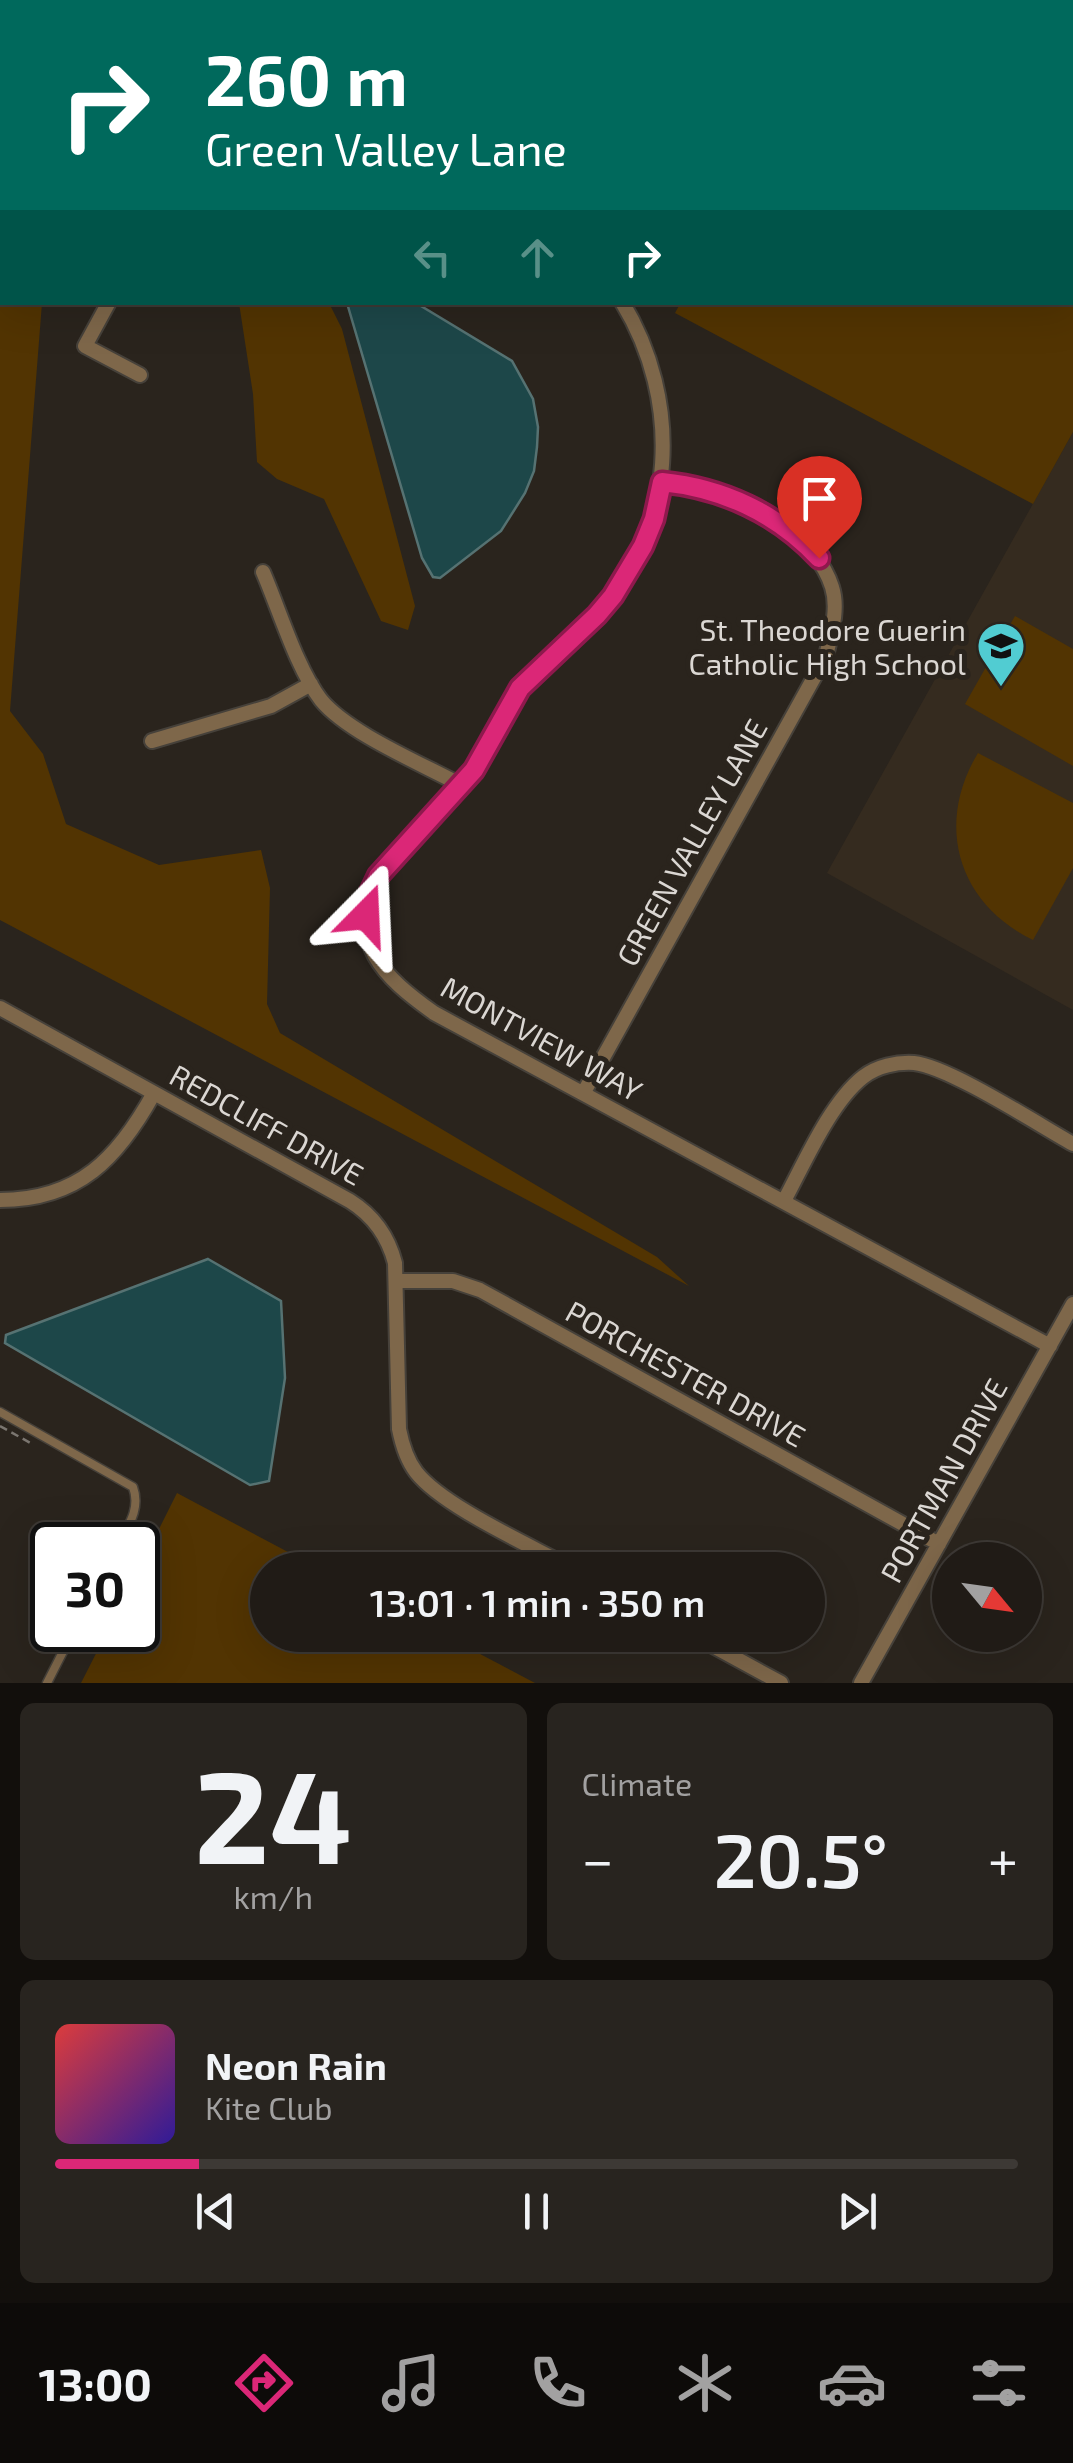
<!DOCTYPE html>
<html lang="en">
<head>
<meta charset="utf-8">
<style>
	body { margin:0; font-family:"Exo 2",sans-serif; background:#28241f; color:#f1f3f6; height:100vh; display:flex; flex-direction:column; font-size:38px; white-space:nowrap }
	* { box-sizing:border-box; margin:0 }
	p { font-size:32px; color:#a2a1a1 }
	.icon { flex:none; width:55px; height:55px; fill:none; stroke:currentColor; stroke-width:2; stroke-linecap:round; stroke-linejoin:round }
	.map { position:relative; height:1683px; overflow:hidden }
	.side { display:flex; flex-direction:column; gap:20px; padding:20px; background:#120f0c; flex:1 }
	.side>* { flex:none }
	.top-card { position:absolute; left:0px; top:0px; width:1075px; height:305px; box-shadow:0 10px 40px #0002,0 0 0 2px #3d3935; background:#00695c; color:#fff; overflow:hidden }
	.needle { width:65px; rotate:119deg }
	.buttons { position:absolute; left:932px; top:1542px; display:grid; gap:20px }
	.buttons a { display:grid; place-items:center; width:110px; height:110px; border-radius:50%; background:#201b16; box-shadow:0 10px 40px #0002,0 0 0 2px #3d3935; font-size:50px }
	.speed { position:absolute; left:30px; top:1522px; display:flex; gap:20px; font-size:50px; font-weight:700; text-align:center }
	.speed>* { display:grid; place-content:center; width:130px; height:130px; border-radius:50%; background:#201b16; box-shadow:0 10px 40px #0002,0 0 0 2px #3d3935; line-height:1 }
	.speed .limit { border:5px solid #111; border-radius:15px; background:#fff; color:#111 }
	.pin { position:absolute; display:grid; place-items:center; width:85px; height:85px; color:#fff; margin:-102px -42px; border-radius:50% 50% 50% 0; rotate:-45deg; box-shadow:0 0 10px #0007 }
	.pin .icon { rotate:45deg }
	.me { position:absolute; width:110px; margin:-55px; rotate:21deg; stroke-linejoin:round; filter:drop-shadow(0 0 8px #0008) }
	.turn { display:flex; align-items:center; gap:35px; height:210px; padding:0 40px; font-size:45px }
	.turn .icon { width:130px; height:130px; stroke-width:2.5 }
	.turn b { display:block; font-size:70px; line-height:85px }
	.lanes { display:flex; align-items:center; height:95px; padding:0 40px; background:#0003; justify-content:center; gap:50px; direction:ltr }
	.lanes .off { opacity:.35 }
	.big { font-size:75px; font-weight:600; line-height:1.1 }
	.side .tile { flex:1; display:flex; flex-direction:column; justify-content:center; gap:15px; min-width:0; padding:0 35px; border-radius:15px; background:#28241f }
	.side .dial { align-items:center; gap:0 }
	.dial b { font-size:130px; line-height:1 }
	.song { display:flex; align-items:center; gap:30px }
	.cover { width:120px; height:120px; border-radius:15px; background:linear-gradient(135deg,hsl(0 70% 55%),hsl(250 70% 35%)) }
	.played { height:10px; border-radius:5px; background:linear-gradient(90deg,#db2777 15%,#3d3935 15%) }
	.keys { display:flex; justify-content:space-around; direction:ltr }
	.heat { display:flex; justify-content:space-between; align-items:center; font-size:55px; direction:ltr }
	.side .tiles { flex:1; display:grid; gap:20px; grid-template-columns:1fr 1fr }
	.tile:last-child { grid-column:span 2 }
	.trip { position:absolute; left:250px; top:1552px; width:575px; height:100px; border-radius:50px; background:#201b16; box-shadow:0 10px 40px #0002,0 0 0 2px #3d3935; font-weight:600; line-height:100px; text-align:center }
	.tab-bar { display:flex; height:160px; justify-content:space-around; align-items:center; background:#0d0b09; color:#a2a1a1 }
	.tab-bar .icon { width:70px; height:70px }
	.tab-bar .on { color:#db2777 }
	.tab-bar b { font-size:45px; color:#f1f3f6 }
	.map>svg:first-child { display:block }
	.built { fill:#352b1f }
	.green { fill:#523402 }
	.water { fill:#1d4749; stroke:#567272; stroke-width:2.5 }
	.lines { fill:none; stroke-linecap:round; stroke-linejoin:round }
	.lane-casing { stroke:#46413a; stroke-width:11 }
	.street-casing { stroke:#46413a; stroke-width:18 }
	.path { stroke:#7b7670; stroke-width:2.5; stroke-dasharray:8 5; stroke-linecap:butt }
	.lane { stroke:#7e674a; stroke-width:8 }
	.street { stroke:#7e674a; stroke-width:14 }
	.route-casing { stroke:#8e194d; stroke-width:25 }
	.route { stroke:#db2777; stroke-width:18 }
	.labels { text-anchor:middle; dominant-baseline:central; stroke-width:10; stroke-linejoin:round; paint-order:stroke }
	.poi-label { font-size:30px; fill:#dbd7d3; stroke:#2a241d; text-anchor:end }
	.street-label { font-size:30px; fill:#dbd7d3; stroke:#2a241d }
</style>
</head>
<body>
<div class="map">
<svg width="1073" height="1683" viewBox="0 0 1073 1683">
	<rect width="100%" height="100%" fill="#2a241d"/>
	<!-- built -->
	<path class="built" d="M1073 432V1010L827 873Z"/>
	<!-- green -->
	<path class="green" d="M0 0H83L2 2V302L42 303 10 711 43 754 66 824 159 865 261 850 270 888 267 1004 280 1033 657 1257 689 1286 0 920Z
		M1073 167V432L1033 504 675 313 681 302H1072Z
		M239 303H329L342 329 415 606 408 630 381 621 324 499 277 479 257 462 253 394Z
		M1015 616 1073 649V766L965 704Z
		M978 753 1073 803V868L1033 940C957 903 935 824 978 753Z
		M177 1493 322 1570H268V1635H444L535 1683H81L108 1630H138V1571Z"/>
	<!-- water -->
	<path class="water" d="M347 303H416L512 361 533 399 538 427 537 447 534 471 525 493 501 531 440 578 433 577 422 558Z
		M208 1259 281 1301 285 1378 269 1481 250 1485 5 1343 6 1335Z"/>
	<g class="lines">
		<!-- lane casing -->
		<g class="lane-casing">
			<path id="lane" d="M0 1412 133 1487C141 1509 128 1526 118 1545
				M47 1683 74 1630"/>
		</g>
		<!-- street casing -->
		<g class="street-casing">
			<path id="street" d="M171 2V0
				M274 2 276 0
				M498 2 499 0
				M716 2 718 0
				M109 302 85 346 140 375
				M622 302C682 400 677 530 598 614 574 640 540 659 520 688 502 713 492 743 475 768 449 808 407 837 379 876 345 943 384 977 434 1013L1050 1346
				M263 572C279 609 297 669 321 700 348 733 422 764 461 785
				M152 741 271 706 311 684
				M0 1008 350 1201C374 1216 388 1236 395 1263L399 1429C402 1444 406 1459 416 1472 443 1507 534 1547 575 1570
				M584 1092 826 656C831 634 839 609 832 587 816 537 750 497 700 486 688 483 674 483 661 482
				M0 1200C79 1200 118 1158 154 1093
				M784 1201C804 1164 830 1103 863 1077 877 1066 897 1062 914 1063 948 1066 1039 1125 1073 1144
				M398 1281H453L480 1290 939 1544
				M693 1635 781 1683
				M861 1683 1073 1304"/>
		</g>
		<!-- path -->
		<path class="path" d="M0 1426 34 1445"/>
		<!-- lane -->
		<use href="#lane" class="lane"/>
		<!-- street -->
		<use href="#street" class="street"/>
	</g>
	<g class="lines">
		<!-- route casing -->
		<g class="route-casing">
			<path id="route" d="M366 915 369 895 378 876 474 770 520 688 597 615 613 596 643 546 654 519 662 482C722 488 777 513 819 558"/>
		</g>
		<!-- route -->
		<use href="#route" class="route"/>
	</g>
	<!-- icons -->
	<defs>
		<g id="school-pin" transform="scale(2.5)"><path d="M0 17L-7.5 6A9.5 9.5 0 1 1 7.5 6Z" fill="#51ccd2" stroke="#2a241d"/><path d="M0-5L7-2L0 1L-7-2ZM-4 1L0 2.5L4 1V4Q0 6-4 4Z" fill="#111"/></g>
	</defs>
	<g fill-rule="evenodd">
		<use href="#school-pin" x="1001" y="646"/>
	</g>
	<g class="labels">
		<!-- poi labels -->
		<g class="poi-label">
			<text x="966" y="629">St. Theodore Guerin<tspan x="966" dy="34">Catholic High School</tspan></text>
		</g>
		<!-- street labels -->
		<g class="street-label">
			<text transform="translate(691 842) rotate(-61)">GREEN VALLEY LANE</text>
			<text transform="translate(542 1038) rotate(29)">MONTVIEW WAY</text>
			<text transform="translate(267 1124) rotate(29)">REDCLIFF DRIVE</text>
			<text transform="translate(686 1373) rotate(29)">PORCHESTER DRIVE</text>
			<text transform="translate(943 1480) rotate(-61)">PORTMAN DRIVE</text>
		</g>
	</g>
</svg>
<div class="buttons">
<a><svg class="needle" viewBox="-14 -14 28 28"><path d="M0-13l5 13h-10z" fill="#e53935"/><path d="M0 13l5-13h-10z" fill="#a2a1a1"/></svg></a>
</div>
<div class="speed"><div class="limit">30</div></div>
<div class="pin" style="left:819px;top:558px;background:#d93025"><svg class="icon" aria-label="arrive" viewBox="0 0 24 24"><path d="M6 21V4h12l-3 4 3 4H6"/></svg></div>
<svg class="me" style="left:366px;top:915px" viewBox="-20 -20 40 40"><path d="M0-17L14 15 0 8-14 15z" fill="#db2777" stroke="#fff" stroke-width="4"/></svg>
<div class="trip">13:01 · 1 min · 350 m</div>
<div class="top-card">
<div class="turn"><svg class="icon" aria-label="right" viewBox="0 0 24 24"><path d="M7 20v-9h11M14 6l5 5-5 5"/></svg><div><b>260 m</b>Green Valley Lane</div></div>
<div class="lanes"><svg class="icon off" aria-label="left" viewBox="0 0 24 24"><path d="M17 20v-9H6M10 6l-5 5 5 5"/></svg><svg class="icon off" aria-label="ahead" viewBox="0 0 24 24"><path d="M12 20V5M6 11l6-6 6 6"/></svg><svg class="icon" aria-label="right" viewBox="0 0 24 24"><path d="M7 20v-9h11M14 6l5 5-5 5"/></svg></div>
</div>
</div>
<section class="side">
<div class="tiles">
<div class="tile dial"><b>24</b><p>km/h</p></div>
<div class="tile"><p>Climate</p>
<div class="heat"><a>−</a><b class="big">20.5°</b><a>+</a></div>
</div>
<div class="tile">
<div class="song"><i class="cover"></i><div><b>Neon Rain</b><p>Kite Club</p></div></div>
<div class="played"></div>
<div class="keys"><svg class="icon" aria-label="previous" viewBox="0 0 24 24"><path d="M18 5L8 12l10 7zM5 5v14"/></svg><svg class="icon" aria-label="pause" viewBox="0 0 24 24"><path d="M8 5v14M16 5v14"/></svg><svg class="icon" aria-label="next" viewBox="0 0 24 24"><path d="M6 5l10 7-10 7zM19 5v14"/></svg></div>
</div>
</div>
</section>
<nav class="tab-bar">
<b>13:00</b>
<svg class="icon on" aria-label="directions" viewBox="0 0 24 24"><path d="M12 3l9 9-9 9-9-9zM9 14v-3h6M13 9l2 2-2 2"/></svg>
<svg class="icon" aria-label="music" viewBox="0 0 24 24"><path d="M9 18V5l10-2v13"/><circle cx="6" cy="18" r="3"/><circle cx="16" cy="16" r="3"/></svg>
<svg class="icon" aria-label="phone" viewBox="0 0 24 24"><path d="M5 4h4l2 5-3 2q2 4 5 5l2-3 5 2v4C11 20 4 13 5 4z"/></svg>
<svg class="icon" aria-label="climate" viewBox="0 0 24 24"><path d="M12 3v18M4 7l16 10M4 17L20 7"/></svg>
<svg class="icon" aria-label="car" viewBox="0 0 24 24"><path d="M5 17H2v-5l4-1 3-4h7l3 4 3 1v5h-3M9 17h6M6 11h13"/><circle cx="7" cy="17" r="2"/><circle cx="17" cy="17" r="2"/></svg>
<svg class="icon" aria-label="filters" viewBox="0 0 24 24"><path d="M4 7h16M4 17h16"/><circle cx="9" cy="7" r="2"/><circle cx="15" cy="17" r="2"/></svg>
</nav>
</body>
</html>
